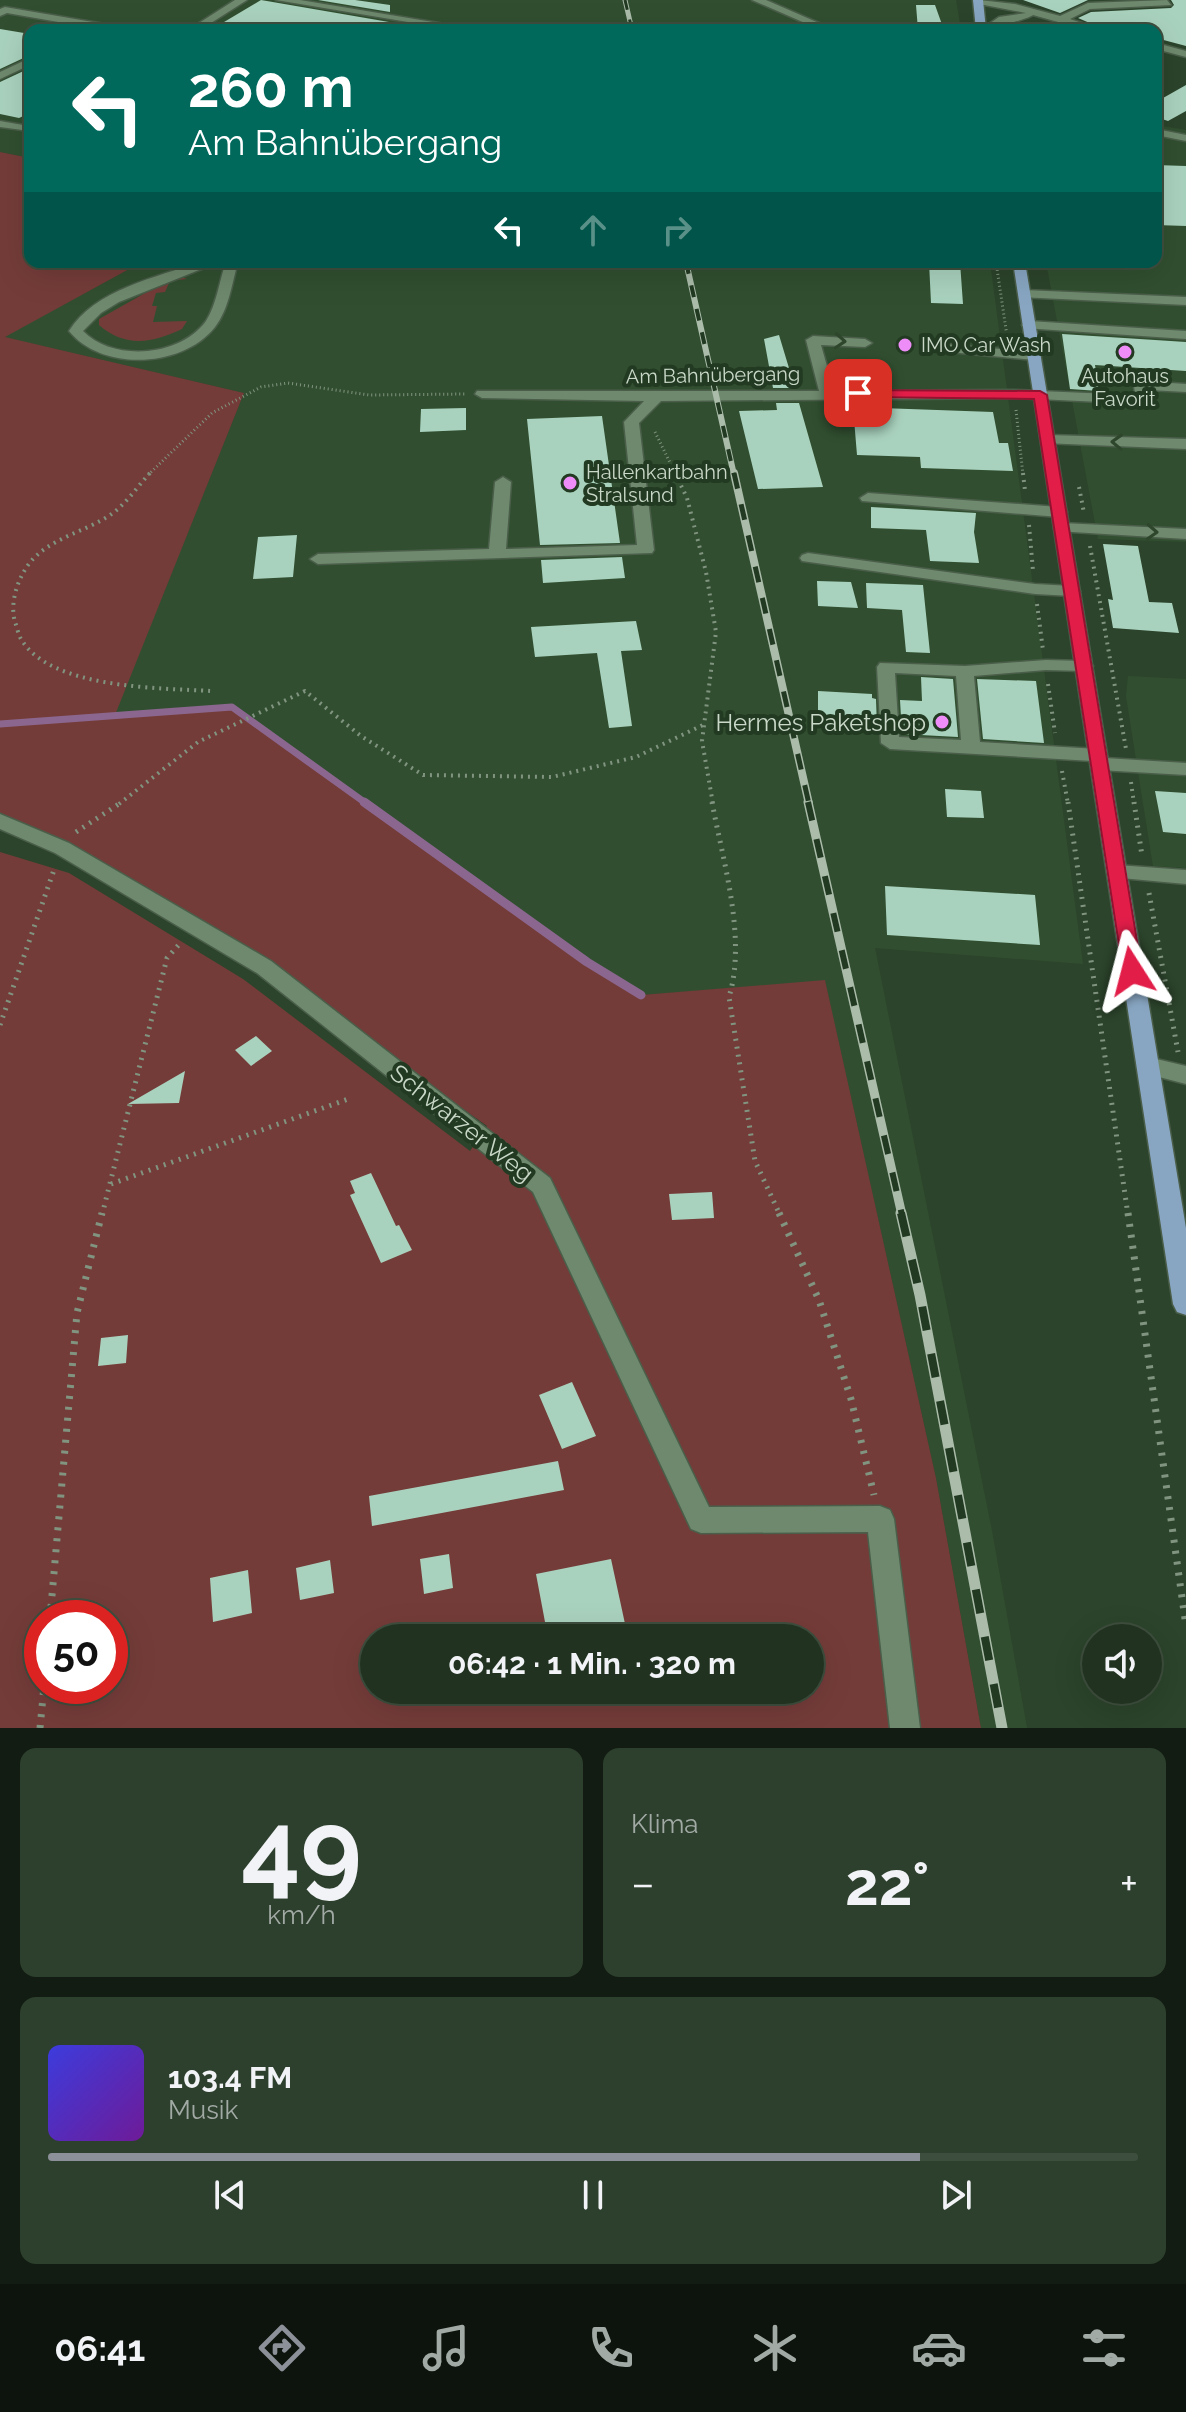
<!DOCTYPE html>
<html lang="de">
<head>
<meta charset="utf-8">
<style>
	body { margin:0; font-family:Raleway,sans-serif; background:#2d3f2d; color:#f1f3f6; height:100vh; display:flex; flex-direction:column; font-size:30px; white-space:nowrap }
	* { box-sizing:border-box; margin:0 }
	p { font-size:26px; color:#a2aaa5 }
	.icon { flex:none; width:44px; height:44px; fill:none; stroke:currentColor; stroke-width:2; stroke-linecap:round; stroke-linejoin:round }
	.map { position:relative; height:1728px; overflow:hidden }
	.panel { display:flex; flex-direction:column; gap:20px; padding:20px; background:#121c12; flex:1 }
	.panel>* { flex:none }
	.top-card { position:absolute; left:24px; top:24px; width:1138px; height:244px; border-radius:16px; box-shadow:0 8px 32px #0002,0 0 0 2px #3e4e3e; background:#00695c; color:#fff; overflow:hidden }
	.controls { position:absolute; left:1082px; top:1624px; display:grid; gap:16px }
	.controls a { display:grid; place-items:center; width:80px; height:80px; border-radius:50%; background:#213320; box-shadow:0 8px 32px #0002,0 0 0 2px #3e4e3e; font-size:40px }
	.speed { position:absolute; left:24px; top:1600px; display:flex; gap:16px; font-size:40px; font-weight:700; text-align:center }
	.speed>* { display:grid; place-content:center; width:104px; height:104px; border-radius:50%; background:#213320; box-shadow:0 8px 32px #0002,0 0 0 2px #3e4e3e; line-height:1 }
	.speed .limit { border:12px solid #d22; background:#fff; color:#111 }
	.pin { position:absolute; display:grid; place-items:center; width:68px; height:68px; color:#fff; margin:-34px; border-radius:16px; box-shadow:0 4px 12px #0006 }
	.me { position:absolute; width:88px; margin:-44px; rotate:351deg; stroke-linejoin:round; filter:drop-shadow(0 0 6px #0008) }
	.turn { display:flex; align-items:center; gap:28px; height:168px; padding:0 32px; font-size:36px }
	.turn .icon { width:104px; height:104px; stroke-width:2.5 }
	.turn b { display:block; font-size:56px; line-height:68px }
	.lanes { display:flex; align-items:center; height:76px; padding:0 32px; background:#0003; justify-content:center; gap:40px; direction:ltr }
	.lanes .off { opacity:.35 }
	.big { font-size:60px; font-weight:700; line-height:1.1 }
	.panel .widget { flex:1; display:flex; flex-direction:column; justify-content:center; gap:12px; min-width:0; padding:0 28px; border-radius:16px; background:#2d3f2d }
	.panel .dial { align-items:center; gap:0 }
	.dial b { font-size:104px; line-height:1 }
	.song { display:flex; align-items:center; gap:24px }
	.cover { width:96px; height:96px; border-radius:12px; background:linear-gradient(135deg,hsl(240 70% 55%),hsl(280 70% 35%)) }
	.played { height:8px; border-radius:4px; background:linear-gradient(90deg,#8c9099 80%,#3e4e3e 80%) }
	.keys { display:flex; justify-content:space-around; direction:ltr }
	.heat { display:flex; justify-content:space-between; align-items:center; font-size:44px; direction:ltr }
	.panel .tiles { flex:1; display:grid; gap:20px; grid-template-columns:1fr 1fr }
	.widget:last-child { grid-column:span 2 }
	.trip { position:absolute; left:360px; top:1624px; width:464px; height:80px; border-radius:40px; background:#213320; box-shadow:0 8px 32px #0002,0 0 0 2px #3e4e3e; font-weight:700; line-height:80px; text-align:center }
	.tabs { display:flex; height:128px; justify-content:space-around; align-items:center; background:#0d140d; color:#a2aaa5 }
	.tabs .icon { width:56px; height:56px }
	.tabs .current { color:#8c9099 }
	.tabs b { font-size:36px; color:#f1f3f6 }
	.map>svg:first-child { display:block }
	.built { fill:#314f30 }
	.green { fill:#743c39; fill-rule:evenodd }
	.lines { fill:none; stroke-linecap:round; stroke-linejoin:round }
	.stream-far1 { stroke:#8b678f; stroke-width:7 }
	.stream { stroke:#8b678f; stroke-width:9 }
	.building { fill:#a9d2be }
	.minor-casing { stroke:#4a5e49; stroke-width:3 }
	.major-casing { stroke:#4a5e49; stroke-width:3 }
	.path-far3 { stroke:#819480; stroke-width:3; stroke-dasharray:1 3; stroke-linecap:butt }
	.path-far2 { stroke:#819480; stroke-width:4; stroke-dasharray:2 5; stroke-linecap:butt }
	.path-far1 { stroke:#819480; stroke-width:5; stroke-dasharray:2 6; stroke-linecap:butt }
	.path { stroke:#819480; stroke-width:7; stroke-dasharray:3 8; stroke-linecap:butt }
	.minor { fill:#6e896d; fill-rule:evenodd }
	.major { fill:#88a6c2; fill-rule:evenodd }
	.rail-far4-casing { stroke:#abbcaa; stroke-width:5 }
	.rail-far3-casing { stroke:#abbcaa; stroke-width:6 }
	.rail-far2-casing { stroke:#abbcaa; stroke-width:8 }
	.rail-far1-casing { stroke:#abbcaa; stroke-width:9 }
	.rail-casing { stroke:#abbcaa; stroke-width:11 }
	.rail-far4 { stroke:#223a21; stroke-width:3; stroke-dasharray:10; stroke-linecap:butt }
	.rail-far3 { stroke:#223a21; stroke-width:4; stroke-dasharray:12; stroke-linecap:butt }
	.rail-far2 { stroke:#223a21; stroke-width:5; stroke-dasharray:16; stroke-linecap:butt }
	.rail-far1 { stroke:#223a21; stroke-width:6; stroke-dasharray:19; stroke-linecap:butt }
	.rail { stroke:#223a21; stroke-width:8; stroke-dasharray:24; stroke-linecap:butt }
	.oneway { stroke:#2d462c }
	.route { fill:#e11d48; stroke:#92132f; stroke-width:2 }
	.poi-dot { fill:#ee8cf8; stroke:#223a21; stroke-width:3 }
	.labels { text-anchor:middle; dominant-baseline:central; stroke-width:8; stroke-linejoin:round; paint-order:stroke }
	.far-poi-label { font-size:20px; fill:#c9d8c8; stroke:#223a21; text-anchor:start }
	.far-street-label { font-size:20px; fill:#c9d8c8; stroke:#223a21 }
	.poi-label { font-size:24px; fill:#c9d8c8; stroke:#223a21; text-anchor:end }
	.street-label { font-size:24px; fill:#c9d8c8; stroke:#223a21 }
</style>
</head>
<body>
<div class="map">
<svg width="1186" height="1728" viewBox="0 0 1186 1728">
	<rect width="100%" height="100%" fill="#2c442b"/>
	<!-- built -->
	<path class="built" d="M0 0H956L961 30H30V158L0 152Z
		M1156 125 1186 130V542L1098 539 1046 262H1156Z
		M142 262H990L1083 964 875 948 992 1531 1027 1728H981L936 1478 825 981 641 995 232 707 114 716 244 393 4 337Z
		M1128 676 1186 679V868L1153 866 1126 696Z"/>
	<!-- green -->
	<path class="green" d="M0 152 30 158V262H142L5 337 244 393 115 715 232 707 587 962 641 995 825 980 936 1478 981 1728H0V852L69 873 243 979 470 1151 487 1126 264 967 0 821ZM42 1618H110V1686H42ZM374 1638H810V1690H374Z
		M181 277 187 279 170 281 165 292 156 293 152 306H157L153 322 187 321 182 329C153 343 125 348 99 325V319L170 279Z"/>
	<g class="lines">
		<!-- stream-far1 -->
		<path class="stream-far1" d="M0 724 232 707 367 804"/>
		<!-- stream -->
		<path class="stream" d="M364 802 587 962 641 995"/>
	</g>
	<!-- building -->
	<path class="building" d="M261 0 389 22V30H250L219 25Z
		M318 0H355L390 5V12Z
		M1023 0H1088L1060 13Z
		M1171 0H1186V46L1156 38V30H1106L1078 18 1091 12 1171 8 1174 5Z
		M916 5H935L944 30H918Z
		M0 29 30 34V55L0 69Z
		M30 68V113L19 118 0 114V82Z
		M1186 85V111L1168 121 1156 117V102Z
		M1156 165 1186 166V226L1156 225Z
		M929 262H960L963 304 931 303Z
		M1062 334 1186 342V371L1095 365 1099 391 1070 389Z
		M779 335 795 388H773L764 339Z
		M776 403H799L823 487 758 489 739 411 777 410Z
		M853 407 993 412 999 443H1008L1013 471 921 468 920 457 857 455Z
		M466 408V430L420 432 421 409Z
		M602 416 620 543 540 545 527 419Z
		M871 507 976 513 974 532 979 563 930 561 926 530 871 528Z
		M297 535 293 577 253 579 258 537Z
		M1103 544 1138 546 1149 602 1172 603 1179 633 1113 628 1108 599 1113 600Z
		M622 557 625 578 543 583 541 560Z
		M817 581 851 582 858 608 818 606Z
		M866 583 923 585 930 653 906 652 902 610 867 608Z
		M636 621 642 650 621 651 632 726 609 728 597 653 535 657 531 627Z
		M921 677 953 679 958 737 902 734 900 700 922 701Z
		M977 679 1036 681 1044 743 983 739Z
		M818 691 872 694V698L876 699 877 728 818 725Z
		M945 789 981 791 984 818 947 817Z
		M1155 791 1186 793V834L1163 832Z
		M885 886 1035 895 1040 945 887 935Z
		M256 1036 272 1051 251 1066 235 1050Z
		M185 1071 179 1103 128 1104Z
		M371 1173 396 1226 399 1225 412 1250 381 1263 350 1195 355 1193 350 1181Z
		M712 1192 714 1218 672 1220 669 1194Z
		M128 1335 126 1363 98 1366 101 1338Z
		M572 1382 596 1436 562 1449 539 1395Z
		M558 1461 564 1490 372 1526 369 1496Z
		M449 1554 453 1588 424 1594 420 1559Z
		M611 1559 627 1633 604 1638H548L536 1574Z
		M330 1560 334 1593 300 1600 296 1568Z
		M248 1570 252 1613 213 1622 210 1578Z"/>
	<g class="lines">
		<!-- minor casing -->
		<g class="minor-casing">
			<path id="minor" d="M235 0H247L200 30H188Z
				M276 0H300L481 30H456Z
				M752 0H766L835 30H821Z
				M1167 0 1171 5 1090 9 1070 19 1103 30H1087L1033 15C1031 18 987 30 980 30L999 17 1026 13 974 3 979 0 1015 4 1060 16 1088 3Z
				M5 7 122 27 127 30H104L7 13 0 16V9Z
				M1156 43 1186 51V57L1156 49Z
				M30 58V65L0 79V72Z
				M0 121 23 125 30 124V131L0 127Z
				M1156 129 1186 135V141L1156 135Z
				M200 262H219L119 302 101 313 83 331C113 362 180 357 206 321 217 304 219 281 226 262H238C232 283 229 309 215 327 183 368 102 372 69 331 94 290 157 277 200 262Z
				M1024 290 1186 297V305L1019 297V291Z
				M1029 321 1186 331V339L1024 328 1022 325Z
				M813 336 865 339 872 343 865 347 821 345 834 391 1014 390 1135 395 1134 385 1141 381 1186 384V392L1149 390 1150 400 1143 404 1014 398 661 401 639 423 654 550 652 553 318 564 310 559 318 554 489 549 495 482 503 477 511 482 506 549 637 545 624 422 644 401 482 398 475 394 477 391H819L806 340Z
				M944 344 1034 352 1041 356 1034 360 939 351V345Z
				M1048 435 1186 439V449L1043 443V437Z
				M868 493 1059 507 1067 512 1059 517 862 501 860 498Z
				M1062 523 1186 529V539L1056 531 1054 528Z
				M808 553 1035 584 1072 586 1080 591 1072 596 1035 594 802 561 800 558 802 555Z
				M1046 660 1084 661 1093 666 1084 671 1046 670 974 676 980 742 1098 749 1105 751V758L1186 763V775L1099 770 1092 768V761L890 749 881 743 877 667 880 663 965 666ZM895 673 956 676 961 740 899 737Z
				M0 814 69 843 271 961 550 1178 709 1507 880 1506 890 1510 894 1519 920 1728H890L868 1532 701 1533 691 1529 533 1192 257 973 55 853 0 829Z
				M1117 865 1186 870V884L1110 877 1107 872 1110 867Z
				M1148 1057 1186 1066V1084L1140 1072 1137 1066 1140 1060Z"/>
		</g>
		<!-- major casing -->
		<g class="major-casing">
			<path id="major" d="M973 0H983L986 30H976Z
				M1013 262H1025L1186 1228V1315L1177 1312 1173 1304Z"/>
		</g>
		<!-- path-far3 -->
		<path class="path-far3" d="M996 262 1007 336
			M1016 410 1023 475
			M655 432 676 475
			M148 475 212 413 261 387 288 383 369 395 466 394"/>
		<!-- path-far2 -->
		<path class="path-far2" d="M150 473C136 488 125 506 107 517 83 532 53 538 33 559 19 574 9 602 15 622 17 627 18 634 21 639 50 689 160 688 211 691
			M675 473 687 498 706 572 716 632 702 741 713 804
			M1023 473 1025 491
			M1079 487 1084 513
			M1029 525 1033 571
			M1090 546 1126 749
			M1037 604 1043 650
			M1048 684 1055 733
			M1062 771 1068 804
			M1131 782 1134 804
			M119 804 198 742 305 691 361 736 423 775 552 777 636 757 703 725"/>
		<!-- path-far1 -->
		<path class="path-far1" d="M712 802C723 862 747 938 729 997L755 1161 780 1215
			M1068 802 1128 1215
			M1134 802 1142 856
			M76 832 122 802
			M1149 893 1178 1052
			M0 1025 55 867
			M111 1184 351 1098
			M102 1215 167 958 182 941"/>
		<!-- path -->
		<path class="path" d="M779 1213 819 1300 851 1399 874 1495
			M1128 1213 1186 1626
			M50 1618 77 1313 102 1213
			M40 1728 44 1686"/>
		<!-- minor -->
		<use href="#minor" class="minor"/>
		<!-- major -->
		<use href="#major" class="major"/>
		<!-- rail-far4 casing -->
		<g class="rail-far4-casing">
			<path id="rail-far4" d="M625 0 632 30"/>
		</g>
		<!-- rail-far3 casing -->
		<g class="rail-far3-casing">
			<path id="rail-far3" d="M686 262 734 475"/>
		</g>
		<!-- rail-far2 casing -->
		<g class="rail-far2-casing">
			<path id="rail-far2" d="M734 473 809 804"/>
		</g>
		<!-- rail-far1 casing -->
		<g class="rail-far1-casing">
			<path id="rail-far1" d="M808 802 902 1215"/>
		</g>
		<!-- rail casing -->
		<g class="rail-casing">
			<path id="rail" d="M901 1213 920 1295 1002 1728"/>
		</g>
		<!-- rail-far4 -->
		<use href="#rail-far4" class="rail-far4"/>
		<!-- rail-far3 -->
		<use href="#rail-far3" class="rail-far3"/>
		<!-- rail-far2 -->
		<use href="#rail-far2" class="rail-far2"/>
		<!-- rail-far1 -->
		<use href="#rail-far1" class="rail-far1"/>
		<!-- rail -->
		<use href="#rail" class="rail"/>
	</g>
	<!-- one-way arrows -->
	<defs><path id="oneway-chevron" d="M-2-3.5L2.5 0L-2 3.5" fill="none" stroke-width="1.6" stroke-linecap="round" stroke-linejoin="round" transform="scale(2)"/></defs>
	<g class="oneway">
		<use href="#oneway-chevron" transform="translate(840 341) rotate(4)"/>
		<use href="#oneway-chevron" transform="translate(1117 442) rotate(-178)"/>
		<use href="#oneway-chevron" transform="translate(1152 532) rotate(3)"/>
	</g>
	<!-- route -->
	<path class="route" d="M854 390 1040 391 1047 395 1142 971 1139 976 1132 979 1123 971 1034 399 858 397 854 396Z"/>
	<!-- markers -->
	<g class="poi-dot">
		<circle cx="905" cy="345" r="8"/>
		<circle cx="1125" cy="352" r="8"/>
		<circle cx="570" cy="483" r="8"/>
		<circle cx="942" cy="722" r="8"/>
	</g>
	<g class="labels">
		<!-- far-poi labels -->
		<g class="far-poi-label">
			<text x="921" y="345">IMO Car Wash</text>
			<text x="1125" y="376" text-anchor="middle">Autohaus<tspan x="1125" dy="23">Favorit</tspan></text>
			<text x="586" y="472">Hallenkartbahn<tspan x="586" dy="23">Stralsund</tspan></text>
		</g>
		<!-- far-street labels -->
		<g class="far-street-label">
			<text transform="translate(713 375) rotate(-1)">Am Bahnübergang</text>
		</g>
		<!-- poi labels -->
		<g class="poi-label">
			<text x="926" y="722">Hermes Paketshop</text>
		</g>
		<!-- street labels -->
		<g class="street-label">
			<text transform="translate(462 1123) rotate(38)">Schwarzer Weg</text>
		</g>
	</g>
</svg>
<div class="controls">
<a><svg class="icon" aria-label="sound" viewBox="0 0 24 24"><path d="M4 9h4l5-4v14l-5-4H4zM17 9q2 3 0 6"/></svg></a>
</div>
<div class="speed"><div class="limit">50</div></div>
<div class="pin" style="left:858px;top:393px;background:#d93025"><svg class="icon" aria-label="arrive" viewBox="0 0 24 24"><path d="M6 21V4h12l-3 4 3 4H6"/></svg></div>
<svg class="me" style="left:1132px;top:971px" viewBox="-20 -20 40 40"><path d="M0-17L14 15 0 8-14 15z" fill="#e11d48" stroke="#fff" stroke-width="4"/></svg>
<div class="trip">06:42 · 1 Min. · 320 m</div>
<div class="top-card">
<div class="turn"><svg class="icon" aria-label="left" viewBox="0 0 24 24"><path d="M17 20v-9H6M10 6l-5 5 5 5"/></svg><div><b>260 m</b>Am Bahnübergang</div></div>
<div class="lanes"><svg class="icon" aria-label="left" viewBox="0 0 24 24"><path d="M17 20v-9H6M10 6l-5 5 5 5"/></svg><svg class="icon off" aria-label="ahead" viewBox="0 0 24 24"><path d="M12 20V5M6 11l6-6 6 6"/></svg><svg class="icon off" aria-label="right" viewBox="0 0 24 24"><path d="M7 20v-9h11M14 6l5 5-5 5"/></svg></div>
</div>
</div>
<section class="panel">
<div class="tiles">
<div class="widget dial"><b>49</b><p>km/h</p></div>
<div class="widget"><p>Klima</p>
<div class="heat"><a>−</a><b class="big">22°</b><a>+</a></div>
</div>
<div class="widget">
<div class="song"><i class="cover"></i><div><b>103.4 FM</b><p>Musik</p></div></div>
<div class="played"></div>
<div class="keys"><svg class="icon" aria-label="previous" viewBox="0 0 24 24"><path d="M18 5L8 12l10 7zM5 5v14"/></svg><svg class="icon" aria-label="pause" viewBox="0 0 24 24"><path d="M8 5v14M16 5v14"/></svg><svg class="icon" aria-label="next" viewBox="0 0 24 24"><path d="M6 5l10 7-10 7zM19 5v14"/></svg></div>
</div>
</div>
</section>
<nav class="tabs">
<b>06:41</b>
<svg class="icon current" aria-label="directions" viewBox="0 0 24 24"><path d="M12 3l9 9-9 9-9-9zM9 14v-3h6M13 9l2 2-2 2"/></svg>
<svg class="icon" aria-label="music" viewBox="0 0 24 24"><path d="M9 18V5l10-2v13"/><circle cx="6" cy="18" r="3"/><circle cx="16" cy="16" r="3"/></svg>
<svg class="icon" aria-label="phone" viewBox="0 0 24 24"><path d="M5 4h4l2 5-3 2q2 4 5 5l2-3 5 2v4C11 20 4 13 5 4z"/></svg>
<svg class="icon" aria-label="climate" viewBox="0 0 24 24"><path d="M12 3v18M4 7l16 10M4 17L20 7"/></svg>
<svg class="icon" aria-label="car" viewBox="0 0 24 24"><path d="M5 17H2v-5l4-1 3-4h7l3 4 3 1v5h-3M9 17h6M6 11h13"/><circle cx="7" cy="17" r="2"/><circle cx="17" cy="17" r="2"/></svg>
<svg class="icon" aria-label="filters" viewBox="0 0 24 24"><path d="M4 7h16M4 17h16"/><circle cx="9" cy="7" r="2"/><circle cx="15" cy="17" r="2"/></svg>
</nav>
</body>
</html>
